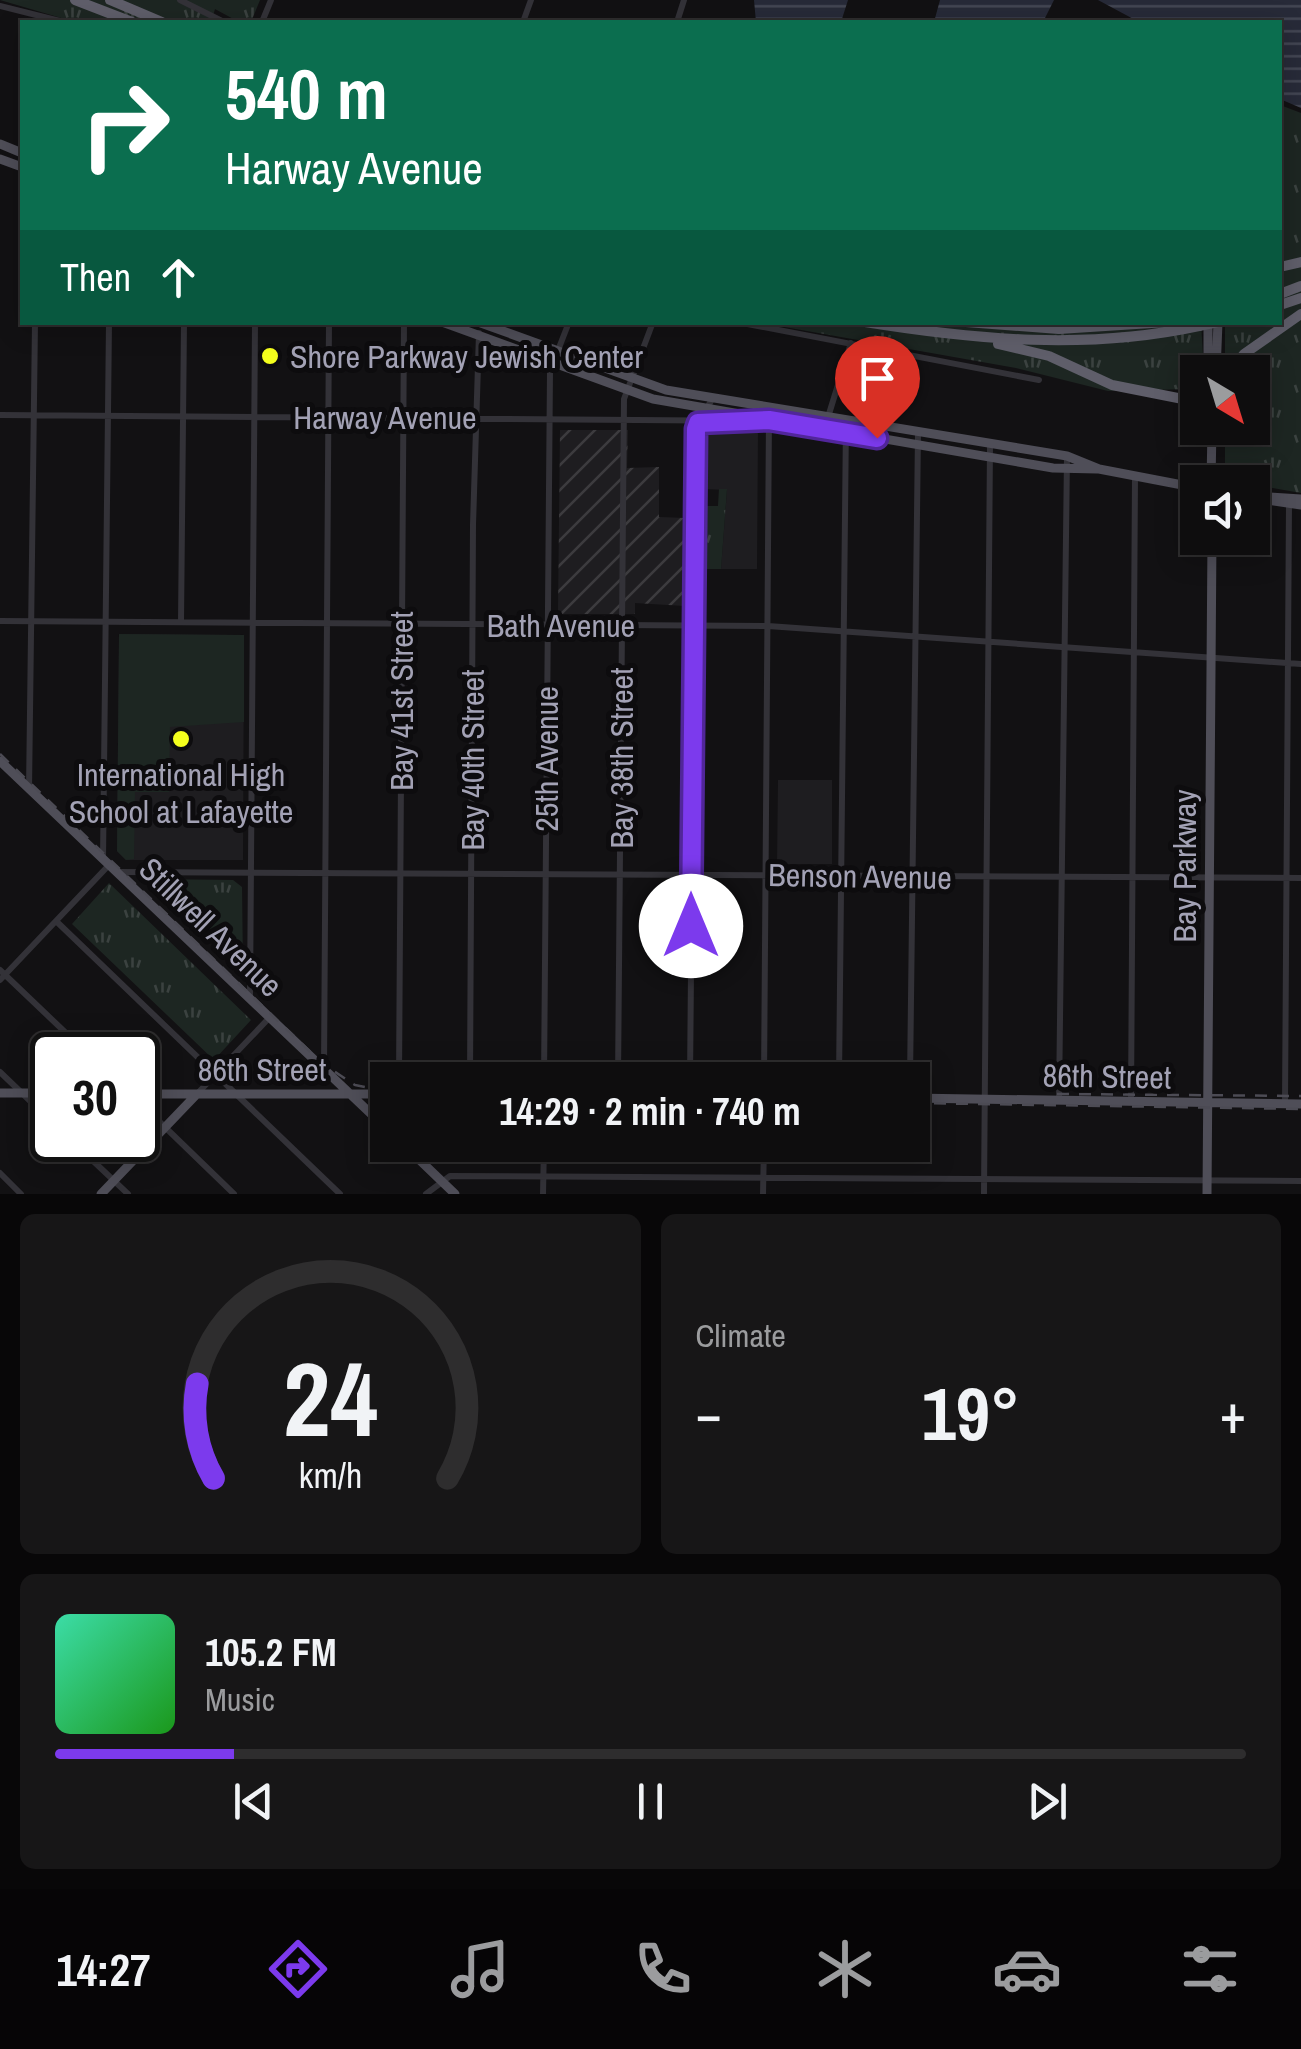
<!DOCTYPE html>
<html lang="en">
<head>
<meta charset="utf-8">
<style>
	body { margin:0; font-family:"Archivo Narrow",sans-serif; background:#171617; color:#f1f3f6; height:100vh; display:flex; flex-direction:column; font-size:38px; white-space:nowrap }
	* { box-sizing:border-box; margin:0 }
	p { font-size:32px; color:#9b9c9e }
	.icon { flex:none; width:55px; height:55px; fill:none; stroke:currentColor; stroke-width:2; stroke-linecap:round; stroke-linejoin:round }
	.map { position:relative; height:1194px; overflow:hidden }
	.details { display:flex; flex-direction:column; gap:20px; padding:20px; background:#080708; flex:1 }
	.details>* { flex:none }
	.guide { position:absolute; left:20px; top:20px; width:1262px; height:305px; border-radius:0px; box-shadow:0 5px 25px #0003,0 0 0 2px #2e2d2e; background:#0b6e4f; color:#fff; overflow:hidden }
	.needle { width:65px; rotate:142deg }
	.controls { position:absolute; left:1180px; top:355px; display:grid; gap:20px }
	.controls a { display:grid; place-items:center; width:90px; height:90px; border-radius:0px; background:#0e0d0e; box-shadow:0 5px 25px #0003,0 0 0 2px #2e2d2e; font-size:50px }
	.speed { position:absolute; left:30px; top:1032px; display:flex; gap:20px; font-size:50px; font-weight:700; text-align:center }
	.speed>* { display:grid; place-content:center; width:130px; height:130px; border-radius:50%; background:#0e0d0e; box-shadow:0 5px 25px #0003,0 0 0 2px #2e2d2e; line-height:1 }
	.speed .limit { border:5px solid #111; border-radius:15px; background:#fff; color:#111 }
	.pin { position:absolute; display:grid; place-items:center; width:85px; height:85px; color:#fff; margin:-102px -42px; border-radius:50% 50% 50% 0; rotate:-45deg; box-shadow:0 0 10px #0007 }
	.pin .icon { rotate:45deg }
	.me { position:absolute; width:110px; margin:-55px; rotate:0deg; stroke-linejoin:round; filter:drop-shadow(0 0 8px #0008) }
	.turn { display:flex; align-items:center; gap:35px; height:210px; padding:0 40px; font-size:45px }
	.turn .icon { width:130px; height:130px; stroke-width:2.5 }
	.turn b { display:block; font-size:70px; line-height:85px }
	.then { display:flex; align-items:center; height:95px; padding:0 40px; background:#0003; gap:20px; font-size:38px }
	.big { font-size:75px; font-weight:800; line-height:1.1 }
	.details .widget { flex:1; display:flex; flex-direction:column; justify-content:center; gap:15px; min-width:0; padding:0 35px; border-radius:15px; background:#171617 }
	.details .dial { align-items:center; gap:0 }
	.dial svg { height:260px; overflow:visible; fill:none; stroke:#2e2d2e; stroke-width:7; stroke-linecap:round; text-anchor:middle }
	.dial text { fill:#f1f3f6; stroke:none }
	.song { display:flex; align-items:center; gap:30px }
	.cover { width:120px; height:120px; border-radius:15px; background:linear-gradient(135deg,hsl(160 70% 55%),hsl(120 70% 35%)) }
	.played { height:10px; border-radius:5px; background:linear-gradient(90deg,#7c3aed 15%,#2e2d2e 15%) }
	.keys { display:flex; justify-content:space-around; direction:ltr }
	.heat { display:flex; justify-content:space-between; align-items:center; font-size:55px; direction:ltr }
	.details .tiles { flex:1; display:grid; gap:20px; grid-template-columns:1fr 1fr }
	.widget:last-child { grid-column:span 2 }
	.trip { position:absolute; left:370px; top:1062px; width:560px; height:100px; border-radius:0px; background:#0e0d0e; box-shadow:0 5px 25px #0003,0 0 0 2px #2e2d2e; font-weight:800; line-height:100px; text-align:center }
	.tab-bar { display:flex; height:160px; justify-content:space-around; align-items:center; background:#060506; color:#9b9c9e }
	.tab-bar .icon { width:70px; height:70px }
	.tab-bar .selected { color:#7c3aed }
	.tab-bar b { font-size:45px; color:#f1f3f6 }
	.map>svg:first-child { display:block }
	.built { fill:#1e1d20 }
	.industrial { fill:url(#industrial-furrows) }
	.grass { fill:#1d2622 }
	.park { fill:url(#park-tufts) }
	.water { fill:url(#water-rules) }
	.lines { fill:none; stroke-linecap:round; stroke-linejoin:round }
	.minor { stroke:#333238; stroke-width:6 }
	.major { stroke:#4f4e58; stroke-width:9 }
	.highway { stroke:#5f5e6a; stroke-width:10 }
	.rail { stroke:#4c4b54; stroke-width:2.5; stroke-dasharray:12 10; stroke-linecap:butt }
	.highway-bridge { stroke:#5f5e6a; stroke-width:10 }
	.route-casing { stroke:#51269a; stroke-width:25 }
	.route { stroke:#7c3aed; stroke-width:18 }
	.poi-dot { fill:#f5ff1d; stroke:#0d0c0e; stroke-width:4 }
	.labels { text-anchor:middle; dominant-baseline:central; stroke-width:10; stroke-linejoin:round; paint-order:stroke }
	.poi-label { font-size:32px; fill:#a3a2b5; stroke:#0d0c0e; text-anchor:start }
	.street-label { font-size:32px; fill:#a3a2b5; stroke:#0d0c0e }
</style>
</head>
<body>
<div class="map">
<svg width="1301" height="1194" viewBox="0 0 1301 1194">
	<defs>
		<pattern id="industrial-furrows" width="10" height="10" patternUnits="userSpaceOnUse" patternTransform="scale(2.5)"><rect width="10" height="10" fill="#1e1d20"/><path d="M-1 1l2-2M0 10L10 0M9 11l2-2" fill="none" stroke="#3c3b3e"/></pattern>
		<pattern id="park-tufts" width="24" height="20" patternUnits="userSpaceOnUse" patternTransform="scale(2.5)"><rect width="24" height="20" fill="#1d2622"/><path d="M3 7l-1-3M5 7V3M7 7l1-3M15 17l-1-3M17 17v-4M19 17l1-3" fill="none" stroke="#3b4240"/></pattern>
		<pattern id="water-rules" width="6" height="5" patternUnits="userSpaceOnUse" patternTransform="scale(2.5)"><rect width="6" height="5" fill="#272a38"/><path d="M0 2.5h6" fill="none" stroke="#434653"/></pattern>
	</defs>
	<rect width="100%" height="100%" fill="#121113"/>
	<!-- built -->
	<path class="built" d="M704 431 758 432 757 569H721L727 490 703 489Z
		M119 634 244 635 243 860H126L117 851Z
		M778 780H832V864H777Z"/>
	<!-- industrial -->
	<path class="industrial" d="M560 430H628L627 468 659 467V517L685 518V606L635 603V614H558Z"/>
	<!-- grass -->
	<path class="grass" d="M119 634 244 635V722L170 727 169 792H135L134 859 126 860 117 851Z"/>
	<!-- park -->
	<path class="park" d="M0 0H260L251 22H239L215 9 211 22H75Z
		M1280 105 1301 113V493L1239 482 1225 473V428H1252V372H1225V323L1280 322Z
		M762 323H1201L1204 372H1198L1197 384 1191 389 1108 391 1016 368Z
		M719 489H727L721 569H703V506H718Z
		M146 879 233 880 242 887 243 972Z
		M109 883 251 1020 214 1060 72 924Z"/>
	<!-- water -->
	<path class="water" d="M754 0H848L841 22H756Z
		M940 0H1054L1043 22H934Z
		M1098 0H1301V108L1280 99V22H1139Z"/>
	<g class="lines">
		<!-- minor -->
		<path class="minor" d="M180 0 224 22
			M0 6 64 22
			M262 22 271 0
			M523 22 531 0
			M677 22 684 0
			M737 322 1039 380
			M0 415 767 421
			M824 430 851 343
			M0 621 768 626 1301 664
			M181 622 184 322
			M29 790 35 322
			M103 860 109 322
			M118 872 1301 878
			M56 921 340 1194
			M0 970 89 1055
			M0 980 109 865
			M250 998 255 322
			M324 1069 329 322
			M0 1072 52 1122
			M399 1080 404 322
			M470 1080 473 525 479 333
			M544 1080 550 371 569 322
			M618 1080 624 399 653 322
			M690 1080 696 429 713 397
			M764 1080 769 416
			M839 1080 846 421
			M910 1080 918 433
			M196 1095 270 1017
			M1059 1100 1067 456
			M138 1101 234 1194
			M1131 1102 1135 476
			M1285 1104 1289 503
			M71 1140 128 1194
			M0 1173 21 1194
			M426 1194 450 1176 1301 1181
			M543 1194 544 1145
			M763 1194 764 1145
			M984 1194 990 445"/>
		<!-- major -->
		<path class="major" d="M0 144 22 153
			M0 159 22 167
			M442 322 653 399 1053 468 1097 469
			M478 322 666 390 1067 456 1099 469 1198 488
			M1208 322V372
			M1216 372 1218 322
			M1211 482 1212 428
			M1254 496 1301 499
			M1252 498 1301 505
			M0 761 388 1130
			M0 1093H52
			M138 1094H388
			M912 1098 1301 1104
			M404 1145 455 1194
			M101 1194 196 1095
			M1207 1194 1212 538"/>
		<!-- highway -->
		<path class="highway" d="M75 0 132 22
			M110 0 162 22
			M1280 267 1301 262
			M1280 294 1301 286
			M1280 305 1301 298
			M865 322C977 340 1088 350 1199 326
			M966 322 1059 329 1167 322
			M998 344 1049 356 1112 385 1198 402
			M1230 372 1244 354 1301 314"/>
		<!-- rail -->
		<path class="rail" d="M0 754 323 1064 355 1085 388 1092
			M1057 1094 1301 1096
			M912 1103 1301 1109"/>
		<!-- highway-bridge -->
		<path class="highway-bridge" d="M1199 326 1218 322"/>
	</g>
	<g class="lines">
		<!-- route casing -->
		<g class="route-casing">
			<path id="route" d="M691 926 696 429 698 423 769 420 877 438"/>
		</g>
		<!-- route -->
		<use href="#route" class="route"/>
	</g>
	<!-- markers -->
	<g class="poi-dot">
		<circle cx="270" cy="356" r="10"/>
		<circle cx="181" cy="739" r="10"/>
	</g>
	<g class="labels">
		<!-- poi labels -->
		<g class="poi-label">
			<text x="290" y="356">Shore Parkway Jewish Center</text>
			<text x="181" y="774" text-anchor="middle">International High<tspan x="181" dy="37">School at Lafayette</tspan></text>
		</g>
		<!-- street labels -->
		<g class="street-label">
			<text x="385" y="417">Harway Avenue</text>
			<text x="561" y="625">Bath Avenue</text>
			<text transform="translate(401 701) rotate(-90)">Bay 41st Street</text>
			<text transform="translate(621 758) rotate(-90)">Bay 38th Street</text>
			<text transform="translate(546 759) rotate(-90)">25th Avenue</text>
			<text transform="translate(472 760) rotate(-90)">Bay 40th Street</text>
			<text transform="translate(1184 866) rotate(-90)">Bay Parkway</text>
			<text transform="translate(860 876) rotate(1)">Benson Avenue</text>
			<text transform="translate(211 927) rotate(44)">Stillwell Avenue</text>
			<text x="262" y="1069">86th Street</text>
			<text transform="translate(1107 1076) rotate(1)">86th Street</text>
		</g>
	</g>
</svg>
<div class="controls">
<a><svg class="needle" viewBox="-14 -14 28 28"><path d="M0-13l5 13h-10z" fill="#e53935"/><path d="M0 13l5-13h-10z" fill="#9b9c9e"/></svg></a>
<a><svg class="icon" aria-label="sound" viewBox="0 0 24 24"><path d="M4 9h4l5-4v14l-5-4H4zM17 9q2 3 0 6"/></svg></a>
</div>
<div class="speed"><div class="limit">30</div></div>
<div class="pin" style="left:877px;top:438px;background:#d93025"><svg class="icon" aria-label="arrive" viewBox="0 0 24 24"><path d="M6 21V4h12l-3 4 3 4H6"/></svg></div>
<svg class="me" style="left:691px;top:926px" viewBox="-20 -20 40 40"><circle r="19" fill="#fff"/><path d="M0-13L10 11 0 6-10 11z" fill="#7c3aed"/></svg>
<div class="trip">14:29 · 2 min · 740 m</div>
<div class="guide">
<div class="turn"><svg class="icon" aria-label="right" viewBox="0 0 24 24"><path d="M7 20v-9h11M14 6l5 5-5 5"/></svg><div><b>540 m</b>Harway Avenue</div></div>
<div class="then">Then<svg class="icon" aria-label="ahead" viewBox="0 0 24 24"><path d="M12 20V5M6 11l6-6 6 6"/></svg></div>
</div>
</div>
<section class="details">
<div class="tiles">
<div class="widget dial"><svg viewBox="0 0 100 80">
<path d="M14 69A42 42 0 1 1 86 69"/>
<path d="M14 69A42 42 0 0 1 9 40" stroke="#7c3aed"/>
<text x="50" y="56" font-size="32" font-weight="700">24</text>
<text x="50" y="72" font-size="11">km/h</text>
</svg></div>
<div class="widget"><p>Climate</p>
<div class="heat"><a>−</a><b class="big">19°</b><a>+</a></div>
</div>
<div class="widget">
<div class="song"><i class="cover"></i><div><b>105.2 FM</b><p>Music</p></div></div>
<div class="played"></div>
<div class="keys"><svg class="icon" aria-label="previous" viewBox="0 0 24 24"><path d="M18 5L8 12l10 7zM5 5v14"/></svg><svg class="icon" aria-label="pause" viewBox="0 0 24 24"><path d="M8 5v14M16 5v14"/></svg><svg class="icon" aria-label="next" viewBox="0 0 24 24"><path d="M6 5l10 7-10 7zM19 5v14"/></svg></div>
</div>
</div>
</section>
<nav class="tab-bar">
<b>14:27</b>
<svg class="icon selected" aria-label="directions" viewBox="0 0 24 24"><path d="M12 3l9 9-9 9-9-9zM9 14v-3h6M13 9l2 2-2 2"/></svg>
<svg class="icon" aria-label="music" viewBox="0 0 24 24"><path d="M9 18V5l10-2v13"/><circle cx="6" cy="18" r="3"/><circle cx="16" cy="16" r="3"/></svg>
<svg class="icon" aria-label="phone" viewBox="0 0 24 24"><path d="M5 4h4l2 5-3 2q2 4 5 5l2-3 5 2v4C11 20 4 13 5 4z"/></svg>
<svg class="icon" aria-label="climate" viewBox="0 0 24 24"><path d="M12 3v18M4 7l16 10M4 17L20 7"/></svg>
<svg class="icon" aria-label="car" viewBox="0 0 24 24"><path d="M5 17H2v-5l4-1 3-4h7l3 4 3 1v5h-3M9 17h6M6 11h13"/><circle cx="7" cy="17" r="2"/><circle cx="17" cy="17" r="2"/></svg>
<svg class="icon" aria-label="filters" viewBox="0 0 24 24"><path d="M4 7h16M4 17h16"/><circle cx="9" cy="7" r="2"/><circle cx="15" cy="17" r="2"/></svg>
</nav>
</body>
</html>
